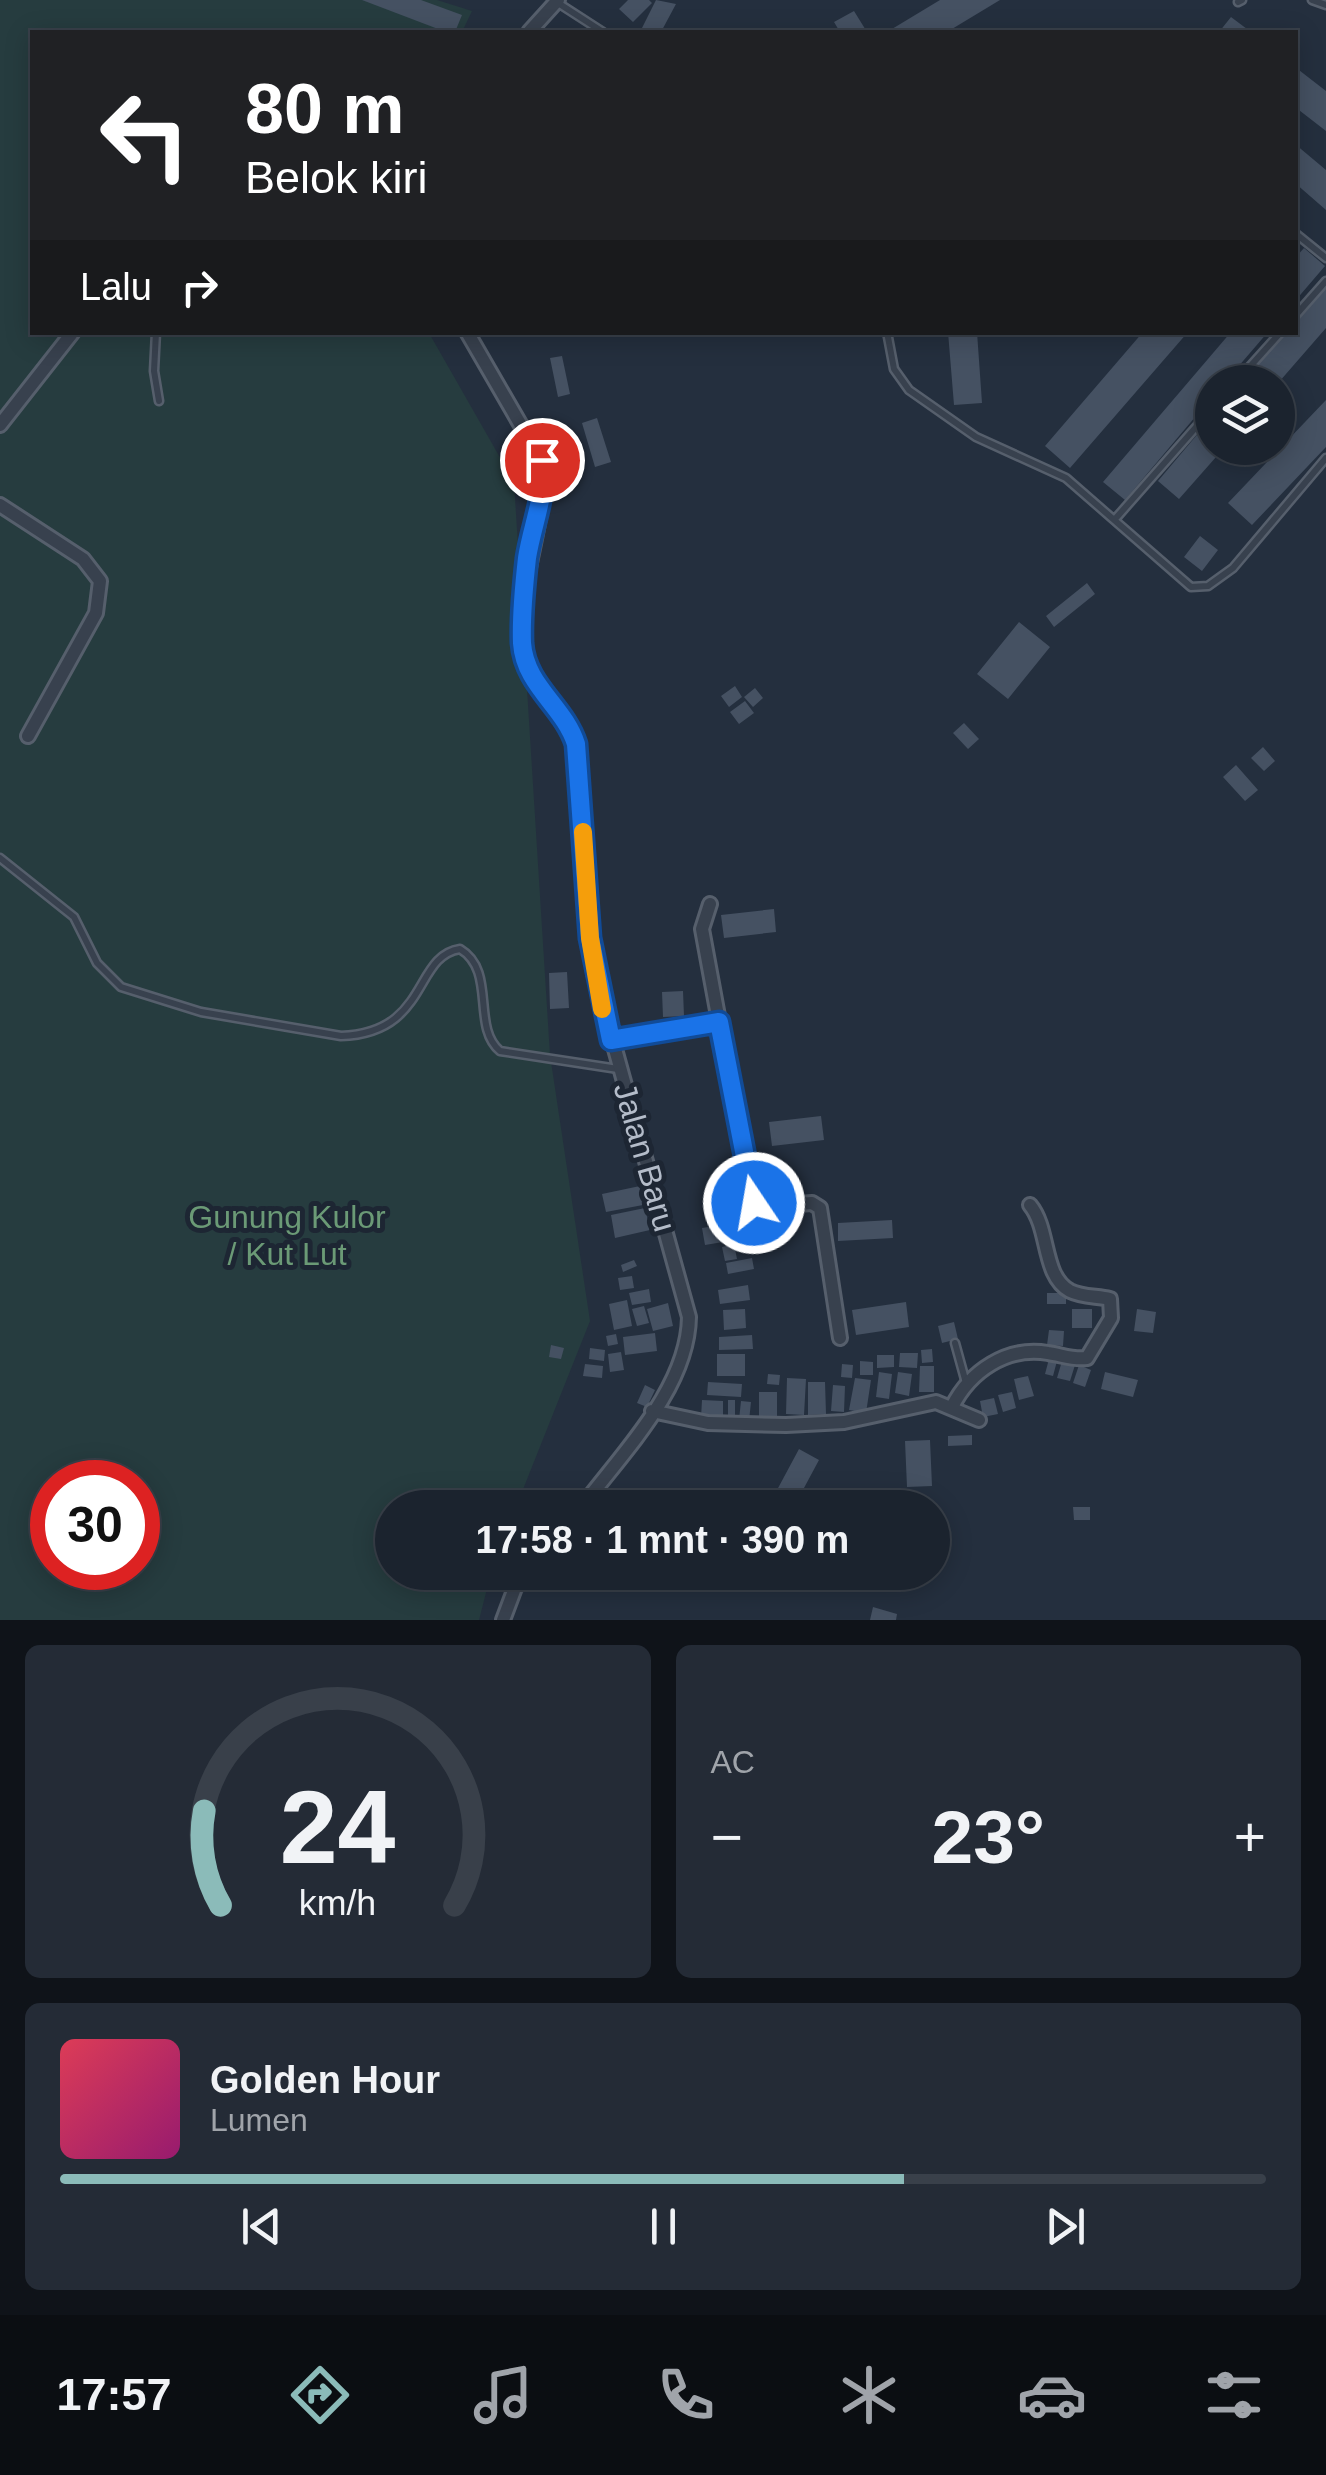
<!DOCTYPE html>
<html lang="id">
<head>
<meta charset="utf-8">
<style>
	body { margin:0; font-family:Helvetica,sans-serif; background:#242b36; color:#f1f3f6; height:100vh; display:flex; flex-direction:column; font-size:38px; white-space:nowrap }
	* { box-sizing:border-box; margin:0 }
	p { font-size:32px; color:#a0a4aa }
	.icon { flex:none; width:55px; height:55px; fill:none; stroke:currentColor; stroke-width:2; stroke-linecap:round; stroke-linejoin:round }
	.map { position:relative; height:1620px; overflow:hidden }
	.panel { display:flex; flex-direction:column; gap:25px; padding:25px; background:#0f1319; flex:1 }
	.panel>* { flex:none }
	.banner { position:absolute; left:30px; top:30px; width:1268px; height:305px; border-radius:0px; box-shadow:0 5px 25px #0003,0 0 0 2px #39404a; background:#202124; color:#fff; overflow:hidden }
	.controls { position:absolute; left:1195px; top:365px; display:grid; gap:20px }
	.controls a { display:grid; place-items:center; width:100px; height:100px; border-radius:50%; background:#1b232e; box-shadow:0 5px 25px #0003,0 0 0 2px #39404a; font-size:50px }
	.speed { position:absolute; left:30px; top:1460px; display:flex; gap:20px; font-size:50px; font-weight:700; text-align:center }
	.speed>* { display:grid; place-content:center; width:130px; height:130px; border-radius:50%; background:#1b232e; box-shadow:0 5px 25px #0003,0 0 0 2px #39404a; line-height:1 }
	.speed .limit { border:15px solid #d22; background:#fff; color:#111 }
	.pin { position:absolute; display:grid; place-items:center; width:85px; height:85px; color:#fff; margin:-42px; border:5px solid #fff; border-radius:50%; box-shadow:0 2px 10px #0007 }
	.me { position:absolute; width:110px; margin:-55px; rotate:348deg; stroke-linejoin:round; filter:drop-shadow(0 0 8px #0008) }
	.turn { display:flex; align-items:center; gap:35px; height:210px; padding:0 50px; font-size:45px }
	.turn .icon { width:130px; height:130px; stroke-width:2.5 }
	.turn b { display:block; font-size:70px; line-height:85px }
	.then { display:flex; align-items:center; height:95px; padding:0 50px; background:#0003; gap:20px; font-size:38px }
	.big { font-size:75px; font-weight:600; line-height:1.1 }
	.panel .card { flex:1; display:flex; flex-direction:column; justify-content:center; gap:15px; min-width:0; padding:0 35px; border-radius:15px; background:#242b36 }
	.panel .dial { align-items:center; gap:0 }
	.dial svg { height:260px; overflow:visible; fill:none; stroke:#39404a; stroke-width:7; stroke-linecap:round; text-anchor:middle }
	.dial text { fill:#f1f3f6; stroke:none }
	.song { display:flex; align-items:center; gap:30px }
	.cover { width:120px; height:120px; border-radius:15px; background:linear-gradient(135deg,hsl(350 70% 55%),hsl(320 70% 35%)) }
	.played { height:10px; border-radius:5px; background:linear-gradient(90deg,#8bbbb9 70%,#39404a 70%) }
	.keys { display:flex; justify-content:space-around; direction:ltr }
	.heat { display:flex; justify-content:space-between; align-items:center; font-size:55px; direction:ltr }
	.panel .tiles { flex:1; display:grid; gap:25px; grid-template-columns:1fr 1fr }
	.card:last-child { grid-column:span 2 }
	.trip { position:absolute; left:375px; top:1490px; width:575px; height:100px; border-radius:50px; background:#1b232e; box-shadow:0 5px 25px #0003,0 0 0 2px #39404a; font-weight:600; line-height:100px; text-align:center }
	.tabs { display:flex; height:160px; justify-content:space-around; align-items:center; background:#0b0e12; color:#a0a4aa }
	.tabs .icon { width:70px; height:70px }
	.tabs .active { color:#8bbbb9 }
	.tabs b { font-size:45px; color:#f1f3f6 }
	.map>svg:first-child { display:block }
	.green { fill:#263c3f; fill-rule:evenodd }
	.building { fill:#455162 }
	.lines { fill:none; stroke-linecap:round; stroke-linejoin:round }
	.service-casing { stroke:#565f6c; stroke-width:11 }
	.minor-casing { stroke:#565f6c; stroke-width:18 }
	.service { stroke:#38414e; stroke-width:6 }
	.minor { stroke:#38414e; stroke-width:12 }
	.route-casing { stroke:#114b97; stroke-width:25 }
	.route { stroke:#1a73e8; stroke-width:18 }
	.slow { stroke:#f59e0b; stroke-width:18 }
	.labels { text-anchor:middle; dominant-baseline:central; stroke-width:10; stroke-linejoin:round; paint-order:stroke }
	.street-label { font-size:32px; fill:#b4bcc9; stroke:#1d2633 }
	.park-label { font-size:32px; fill:#6b9a76; stroke:#1d2633 }
</style>
</head>
<body>
<div class="map">
<svg width="1326" height="1620" viewBox="0 0 1326 1620">
	<rect width="100%" height="100%" fill="#242f3e"/>
	<!-- green -->
	<path class="green" d="M0 0H437L472 11 462 32H32V332L429 333 514 482 550 1055 590 1321 516 1507 392 1508V1572L491 1573 479 1620H0ZM52 1482H138V1568H52Z"/>
	<!-- building -->
	<path class="building" d="M362 0H421L462 15 455 32H446Z
		M628 0H649L652 3 633 22 619 9Z
		M656 0 676 4 661 32H640Z
		M940 0H1000L947 32H887Z
		M854 11 867 32H840L834 22Z
		M1231 17 1251 32H1219Z
		M1295 67 1326 91V131L1295 107Z
		M1295 144 1326 170V210L1295 183Z
		M1304 248 1325 266 1295 301V258Z
		M1326 285V328L1279 382H1242L1285 332H1295V321Z
		M948 332H977L982 403 954 405Z
		M1143 332H1188L1070 468 1045 446Z
		M1231 332H1268L1225 382H1212V397L1125 500 1103 482Z
		M562 356 570 394 558 397 550 358Z
		M1326 400V447L1252 525 1228 503Z
		M1212 417V448H1224L1179 499 1158 481Z
		M597 418 611 462 595 467 582 423Z
		M1200 536 1218 550 1202 571 1184 557Z
		M1087 583 1095 594 1054 627 1046 616Z
		M1019 622 1050 647 1008 699 977 674Z
		M735 686 742 697 729 707 721 696Z
		M755 688 763 698 753 707 744 697Z
		M745 701 754 713 739 724 730 712Z
		M964 723 979 739 968 749 953 733Z
		M1263 747 1275 761 1264 771 1251 758Z
		M1236 765 1258 790 1245 801 1223 777Z
		M774 909 776 932 724 938 721 915Z
		M567 972 569 1008 550 1009 549 973Z
		M683 991 684 1016 663 1017 662 992Z
		M821 1116 824 1140 772 1146 769 1122Z
		M640 1186 643 1205 606 1212 602 1194Z
		M727 1196 730 1208 712 1212 710 1199Z
		M645 1208 650 1230 615 1238 611 1215Z
		M892 1220 893 1238 838 1241V1223Z
		M739 1222 741 1239 705 1245 702 1228Z
		M734 1244 737 1259 725 1261 722 1247Z
		M752 1258 754 1269 728 1274 726 1263Z
		M634 1260 637 1266 623 1272 621 1265Z
		M632 1276 634 1288 620 1290 618 1278Z
		M748 1285 750 1300 720 1304 718 1290Z
		M649 1289 651 1302 632 1305 629 1293Z
		M1047 1293H1066V1304H1047Z
		M627 1300 632 1326 614 1330 609 1304Z
		M906 1302 909 1327 856 1335 852 1310Z
		M668 1303 673 1326 653 1331 647 1309Z
		M644 1306 649 1323 637 1326 632 1309Z
		M745 1309 746 1328 724 1330 723 1310Z
		M1072 1309H1092V1328H1072Z
		M1137 1309 1156 1312 1153 1333 1134 1331Z
		M954 1322 958 1339 942 1343 938 1326Z
		M1049 1330 1064 1331 1063 1346 1047 1345Z
		M655 1333 657 1351 625 1355 623 1337Z
		M616 1334 618 1344 608 1346 606 1336Z
		M752 1335 753 1349 719 1350V1337Z
		M551 1345 564 1348 561 1359 549 1357Z
		M590 1348 605 1350 604 1361 589 1359Z
		M932 1349 933 1362 922 1363 921 1350Z
		M621 1352 624 1370 610 1372 608 1354Z
		M900 1353H918L917 1368 899 1367Z
		M717 1354H745V1376H717Z
		M877 1355H894V1367L877 1368Z
		M1049 1359 1057 1361 1053 1376 1045 1374Z
		M860 1361 873 1362V1375H860Z
		M1062 1361 1075 1365 1070 1381 1057 1378Z
		M585 1364 603 1366 602 1378 583 1376Z
		M842 1364 853 1365 852 1378 841 1377Z
		M1079 1365 1091 1370 1085 1387 1073 1383Z
		M920 1366H934V1392H919Z
		M879 1372 892 1374 889 1399 876 1397Z
		M898 1372 912 1374 909 1396 895 1393Z
		M1105 1372 1138 1380 1133 1397 1101 1389Z
		M768 1374 780 1375 779 1385 767 1384Z
		M1028 1376 1034 1396 1019 1400 1014 1379Z
		M787 1378 806 1379 804 1415 786 1414Z
		M855 1378 871 1380 866 1413 849 1410Z
		M708 1382 742 1384 741 1397 707 1395Z
		M808 1382H825L826 1414 808 1415Z
		M645 1385 655 1390 647 1407 637 1403Z
		M833 1385 845 1386 844 1412 831 1411Z
		M759 1392H777V1417H759Z
		M1012 1392 1016 1408 1003 1412 998 1395Z
		M994 1398 998 1414 983 1417 980 1401Z
		M702 1400 723 1401V1419L701 1418Z
		M728 1400H735V1419H728Z
		M741 1401 751 1402 749 1421 739 1420Z
		M972 1435V1445L948 1446V1436Z
		M930 1440 932 1486 907 1487 905 1441Z
		M799 1449 819 1460 797 1501 777 1490Z
		M1073 1507H1090V1520H1074Z
		M873 1607 897 1614 896 1620H870Z"/>
	<g class="lines">
		<!-- service casing -->
		<g class="service-casing">
			<path id="service" d="M1312 0 1326 5
				M1238 2 1242 0
				M558 3 603 32
				M1295 233 1326 258
				M1295 316 1326 281
				M156 332 154 371 159 401
				M887 332 894 369 909 390 976 437 1066 478 1191 587 1208 586 1233 568 1326 458
				M1236 382 1281 332
				M1116 518 1212 409
				M0 858 74 917 97 963 121 987 201 1012 341 1036C429 1033 413 956 460 949 497 971 471 1027 500 1051L618 1069
				M955 1343 966 1383
				M782 1508V1507"/>
		</g>
		<!-- minor casing -->
		<g class="minor-casing">
			<path id="minor" d="M529 32 558 0
				M467 332 541 460C551 516 513 589 523 651 530 689 564 708 576 744L594 973 689 1317C688 1388 622 1453 581 1508
				M0 425 73 332
				M0 505 83 559 100 581 96 613 28 736
				M710 904 702 929 751 1195 758 1207 812 1203 820 1208 840 1338
				M611 1040 719 1022
				M952 1407C970 1371 1007 1346 1048 1353 1062 1355 1073 1360 1087 1358L1111 1318 1110 1299C1097 1296 1082 1297 1070 1291 1042 1276 1050 1229 1030 1205
				M652 1411 708 1423 786 1425 844 1422 936 1402 979 1420
				M503 1620 515 1588 528 1572"/>
		</g>
		<!-- service -->
		<use href="#service" class="service"/>
		<!-- minor -->
		<use href="#minor" class="minor"/>
	</g>
	<g class="lines">
		<!-- route casing -->
		<g class="route-casing">
			<path id="route" d="M542 460C547 493 532 525 527 558 524 585 521 617 522 643 525 686 564 706 576 744L590 938 611 1040 719 1022 754 1203"/>
		</g>
		<!-- route -->
		<use href="#route" class="route"/>
		<!-- slow -->
		<path class="slow" d="M583 832 590 938 602 1009"/>
	</g>
	<g class="labels">
		<!-- street labels -->
		<g class="street-label">
			<text transform="translate(645 1157) rotate(74)">Jalan Baru</text>
		</g>
		<!-- park labels -->
		<g class="park-label">
			<text x="287" y="1217">Gunung Kulor<tspan x="287" dy="37">/ Kut Lut</tspan></text>
		</g>
	</g>
</svg>
<div class="controls">
<a><svg class="icon" aria-label="layers" viewBox="0 0 24 24"><path d="M12 4l9 5-9 5-9-5zM3 14l9 5 9-5"/></svg></a>
</div>
<div class="speed"><div class="limit">30</div></div>
<div class="pin" style="left:542px;top:460px;background:#d93025"><svg class="icon" aria-label="arrive" viewBox="0 0 24 24"><path d="M6 21V4h12l-3 4 3 4H6"/></svg></div>
<svg class="me" style="left:754px;top:1203px" viewBox="-20 -20 40 40"><circle r="17" fill="#1a73e8" stroke="#fff" stroke-width="3"/><path d="M0-11L8 9 0 5-8 9z" fill="#fff"/></svg>
<div class="trip">17:58 · 1 mnt · 390 m</div>
<div class="banner">
<div class="turn"><svg class="icon" aria-label="left" viewBox="0 0 24 24"><path d="M17 20v-9H6M10 6l-5 5 5 5"/></svg><div><b>80 m</b>Belok kiri</div></div>
<div class="then">Lalu<svg class="icon" aria-label="right" viewBox="0 0 24 24"><path d="M7 20v-9h11M14 6l5 5-5 5"/></svg></div>
</div>
</div>
<section class="panel">
<div class="tiles">
<div class="card dial"><svg viewBox="0 0 100 80">
<path d="M14 69A42 42 0 1 1 86 69"/>
<path d="M14 69A42 42 0 0 1 9 40" stroke="#8bbbb9"/>
<text x="50" y="56" font-size="32" font-weight="700">24</text>
<text x="50" y="72" font-size="11">km/h</text>
</svg></div>
<div class="card"><p>AC</p>
<div class="heat"><a>−</a><b class="big">23°</b><a>+</a></div>
</div>
<div class="card">
<div class="song"><i class="cover"></i><div><b>Golden Hour</b><p>Lumen</p></div></div>
<div class="played"></div>
<div class="keys"><svg class="icon" aria-label="previous" viewBox="0 0 24 24"><path d="M18 5L8 12l10 7zM5 5v14"/></svg><svg class="icon" aria-label="pause" viewBox="0 0 24 24"><path d="M8 5v14M16 5v14"/></svg><svg class="icon" aria-label="next" viewBox="0 0 24 24"><path d="M6 5l10 7-10 7zM19 5v14"/></svg></div>
</div>
</div>
</section>
<nav class="tabs">
<b>17:57</b>
<svg class="icon active" aria-label="directions" viewBox="0 0 24 24"><path d="M12 3l9 9-9 9-9-9zM9 14v-3h6M13 9l2 2-2 2"/></svg>
<svg class="icon" aria-label="music" viewBox="0 0 24 24"><path d="M9 18V5l10-2v13"/><circle cx="6" cy="18" r="3"/><circle cx="16" cy="16" r="3"/></svg>
<svg class="icon" aria-label="phone" viewBox="0 0 24 24"><path d="M5 4h4l2 5-3 2q2 4 5 5l2-3 5 2v4C11 20 4 13 5 4z"/></svg>
<svg class="icon" aria-label="climate" viewBox="0 0 24 24"><path d="M12 3v18M4 7l16 10M4 17L20 7"/></svg>
<svg class="icon" aria-label="car" viewBox="0 0 24 24"><path d="M5 17H2v-5l4-1 3-4h7l3 4 3 1v5h-3M9 17h6M6 11h13"/><circle cx="7" cy="17" r="2"/><circle cx="17" cy="17" r="2"/></svg>
<svg class="icon" aria-label="filters" viewBox="0 0 24 24"><path d="M4 7h16M4 17h16"/><circle cx="9" cy="7" r="2"/><circle cx="15" cy="17" r="2"/></svg>
</nav>
</body>
</html>
